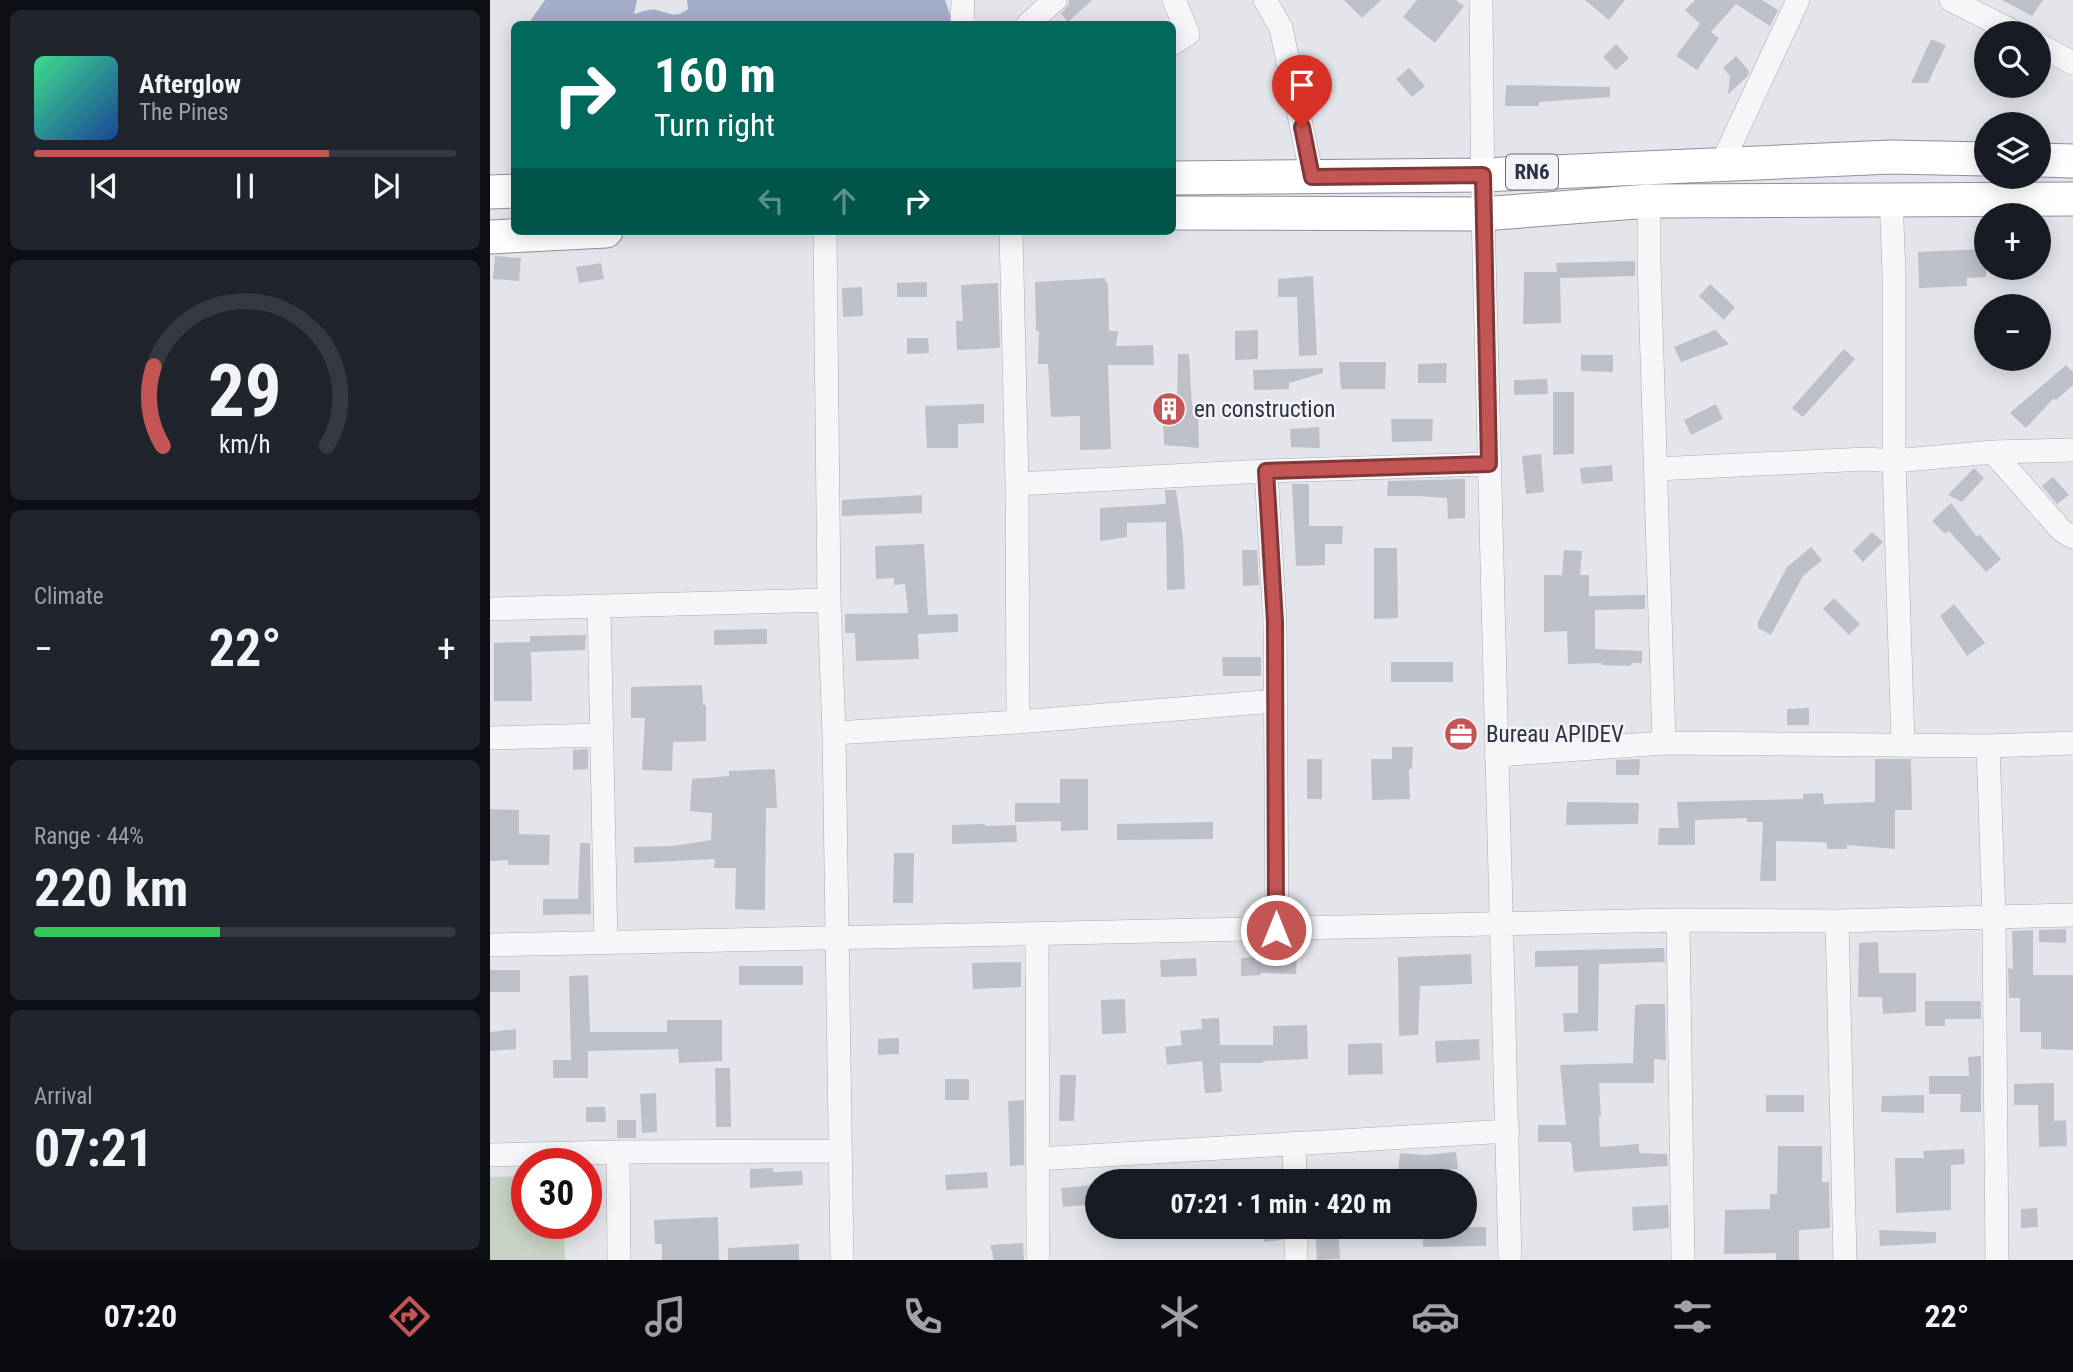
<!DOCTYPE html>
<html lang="en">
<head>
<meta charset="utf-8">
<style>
	body { margin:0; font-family:"Roboto Condensed",sans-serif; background:#20242c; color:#f1f3f6; height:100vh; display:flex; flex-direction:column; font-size:26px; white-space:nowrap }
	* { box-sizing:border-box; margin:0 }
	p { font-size:23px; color:#9ea1a6 }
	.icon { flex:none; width:38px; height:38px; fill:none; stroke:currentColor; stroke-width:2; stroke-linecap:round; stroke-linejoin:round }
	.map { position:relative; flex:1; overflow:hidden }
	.drawer { display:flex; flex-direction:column; gap:10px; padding:10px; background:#0d0f14; width:490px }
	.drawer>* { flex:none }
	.hud { position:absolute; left:21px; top:21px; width:665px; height:214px; border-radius:10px; box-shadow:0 4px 18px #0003; background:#00695c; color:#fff; overflow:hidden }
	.tools { position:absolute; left:1484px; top:21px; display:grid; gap:14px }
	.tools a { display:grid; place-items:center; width:77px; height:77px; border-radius:50%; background:#171b24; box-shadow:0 4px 18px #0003; font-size:35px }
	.speed { position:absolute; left:21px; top:1148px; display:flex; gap:14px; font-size:35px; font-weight:700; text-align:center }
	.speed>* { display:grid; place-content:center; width:91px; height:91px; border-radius:50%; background:#171b24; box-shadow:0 4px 18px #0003; line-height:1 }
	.speed .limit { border:10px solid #d22; background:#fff; color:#111 }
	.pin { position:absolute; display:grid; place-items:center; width:60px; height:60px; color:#fff; margin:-72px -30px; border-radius:50% 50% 50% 0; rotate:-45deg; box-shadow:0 0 7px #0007 }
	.pin .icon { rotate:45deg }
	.me { position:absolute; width:77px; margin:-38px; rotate:0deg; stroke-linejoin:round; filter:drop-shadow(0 0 5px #0008) }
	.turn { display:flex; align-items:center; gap:24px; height:147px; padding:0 28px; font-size:32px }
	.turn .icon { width:91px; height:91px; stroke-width:2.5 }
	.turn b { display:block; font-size:49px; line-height:60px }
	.lanes { display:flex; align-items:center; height:66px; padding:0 28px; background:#0003; justify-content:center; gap:35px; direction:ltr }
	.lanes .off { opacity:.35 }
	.big { font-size:52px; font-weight:700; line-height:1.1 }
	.drawer .widget { flex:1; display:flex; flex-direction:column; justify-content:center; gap:10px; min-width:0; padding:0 24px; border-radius:10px; background:#20242c }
	.drawer .dial { align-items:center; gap:0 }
	.dial svg { height:182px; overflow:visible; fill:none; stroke:#363941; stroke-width:7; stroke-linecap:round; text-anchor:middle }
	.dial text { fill:#f1f3f6; stroke:none }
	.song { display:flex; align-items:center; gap:21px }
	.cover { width:84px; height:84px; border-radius:10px; background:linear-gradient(135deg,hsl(150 70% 55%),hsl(220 70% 35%)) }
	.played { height:7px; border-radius:4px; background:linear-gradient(90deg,#c35655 70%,#363941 70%) }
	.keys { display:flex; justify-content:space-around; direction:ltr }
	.heat { display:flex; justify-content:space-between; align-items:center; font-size:38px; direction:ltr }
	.charge { height:10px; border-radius:5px; background:linear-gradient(90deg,#34c759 44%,#363941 0) }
	.trip { position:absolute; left:595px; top:1169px; width:392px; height:70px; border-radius:35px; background:#171b24; box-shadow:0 4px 18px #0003; font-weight:700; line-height:70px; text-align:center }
	.menu { display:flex; height:112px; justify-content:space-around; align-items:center; background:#090b0e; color:#9ea1a6 }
	.menu .icon { width:49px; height:49px }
	.menu .selected { color:#c35655 }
	.menu b { font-size:32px; color:#f1f3f6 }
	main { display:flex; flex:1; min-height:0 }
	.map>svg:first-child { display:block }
	.green { fill:#c7d3c5 }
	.water { fill:#a2aec7 }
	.building { fill:#bec0c9 }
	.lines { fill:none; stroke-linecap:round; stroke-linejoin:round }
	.minor-casing { stroke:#a9abb4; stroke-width:24 }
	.highway-casing { stroke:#8c919f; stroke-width:35 }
	.minor { stroke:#f6f6f9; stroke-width:23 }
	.highway { stroke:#fff; stroke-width:33 }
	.route-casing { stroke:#7f3837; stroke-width:18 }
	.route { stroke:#c35655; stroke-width:12 }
	.labels { text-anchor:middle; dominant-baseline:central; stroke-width:5; stroke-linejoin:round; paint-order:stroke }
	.shield { fill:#f3f4f8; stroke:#686c78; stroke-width:2 }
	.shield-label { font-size:21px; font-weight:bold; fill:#2d3141 }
	.poi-label { font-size:23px; fill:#2d3141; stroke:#f3f4f8; text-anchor:start }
</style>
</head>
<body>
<main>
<section class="drawer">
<div class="widget">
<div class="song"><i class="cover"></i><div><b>Afterglow</b><p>The Pines</p></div></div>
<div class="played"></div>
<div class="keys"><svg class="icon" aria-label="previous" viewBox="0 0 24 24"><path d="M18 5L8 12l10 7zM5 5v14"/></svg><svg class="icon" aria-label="pause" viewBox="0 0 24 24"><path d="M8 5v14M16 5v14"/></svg><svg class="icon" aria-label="next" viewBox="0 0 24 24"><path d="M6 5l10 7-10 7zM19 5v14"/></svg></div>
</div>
<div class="widget dial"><svg viewBox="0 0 100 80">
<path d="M14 69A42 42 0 1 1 86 69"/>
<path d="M14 69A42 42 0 0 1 10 34" stroke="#c35655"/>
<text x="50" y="56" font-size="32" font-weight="700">29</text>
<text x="50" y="72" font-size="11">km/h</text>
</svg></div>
<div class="widget"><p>Climate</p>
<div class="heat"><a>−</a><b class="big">22°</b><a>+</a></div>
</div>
<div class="widget"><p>Range · 44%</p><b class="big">220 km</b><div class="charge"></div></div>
<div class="widget"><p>Arrival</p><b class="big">07:21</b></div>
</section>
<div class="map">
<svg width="1583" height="1260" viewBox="0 0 1583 1260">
	<rect width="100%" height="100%" fill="#e3e5ea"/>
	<!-- green -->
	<path class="green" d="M37 1176V1223H74L75 1260H0V1177Z"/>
	<!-- water -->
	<path class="water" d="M55 0H147L144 14C150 13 160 8 166 10 181 13 184 19 198 9L197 0H455L462 20 460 24H38Z"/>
	<!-- building -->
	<path class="building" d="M579 0H602L578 22 571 14 578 5Z
		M854 0H891L872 18Z
		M927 0H966L974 6 945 43 913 17Z
		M1095 0H1135L1119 20Z
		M1205 0H1272L1288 10 1280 26 1246 4 1221 32 1229 38 1207 70 1186 56 1210 24 1195 10Z
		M1512 0H1553L1542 16Z
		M1441 39 1456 45 1438 83H1421Z
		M1126 44 1139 58 1126 70 1113 57Z
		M1246 56 1259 71 1257 77 1238 94 1240 76 1233 68Z
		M919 68 935 86 922 97 906 79Z
		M1016 85 1120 87V97L1049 102V106H1015Z
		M1496 249V277L1477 278V286L1429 288 1428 252Z
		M5 256 31 258 29 281 3 279Z
		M1145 261V276L1070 278 1071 323 1033 324 1034 272H1067L1066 263Z
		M111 263 114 279 89 283 86 267Z
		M823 276 827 355 809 356 807 297H788V279Z
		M615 278 616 283H618L619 331H628L626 346 663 345 664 365H618L621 449 590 450V416L561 417 558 364H548L549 331H546L545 282Z
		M437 282V297H407V283Z
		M508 283 510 348 467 350 466 321H473L471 285Z
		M1220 284 1245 307 1234 320 1209 296Z
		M372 287 373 316 353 317 352 288Z
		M768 330V359L745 360V331Z
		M1225 330 1239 344 1191 362 1184 347Z
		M417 338H438L439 353 417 354Z
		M1354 349 1365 359 1313 417 1302 408Z
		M688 354H699L702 406 708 405 709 448 674 445 672 401H687Z
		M1091 355H1123V372L1091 371Z
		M849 362H896L895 389H851Z
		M957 363 956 383H928V364Z
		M1576 365 1583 372V385L1566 400 1564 398 1536 428 1520 413Z
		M833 368V373L799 383V389L764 390 763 370Z
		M1057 379 1058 394 1024 395V380Z
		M1063 392H1084V454L1063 455Z
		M494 404V423L468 424V448H437L435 406Z
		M1226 404 1233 419 1201 435 1194 420Z
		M901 419H943L942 441 902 442Z
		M829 427 830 448 801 447 800 429Z
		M1051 454 1054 492 1036 494 1032 456Z
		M1122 465 1123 481 1092 484 1090 468Z
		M1484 468 1494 478 1472 502 1458 495Z
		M1563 477 1579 495 1567 504 1552 486Z
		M975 479V518L958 519 957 498 927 496H897L898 481Z
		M802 484H819V526H853L852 544H835V565L806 566Z
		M675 490H686L693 538 695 589 677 590 676 522 637 523V537L610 541V508L676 504Z
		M432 495V513L352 516V500Z
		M1461 503 1487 537 1489 534 1511 559 1496 572 1459 531 1455 534 1442 521Z
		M1382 532 1393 542 1373 562 1363 551Z
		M434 544 438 615 468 614V632L428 634 429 659 366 661 365 633H355V614L418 613 415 584 404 585V578L386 579 385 546Z
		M1321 547 1332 560 1313 576 1281 635 1268 628V622L1297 567Z
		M884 548H907L908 618 884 619Z
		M752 550H767L769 585 753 586Z
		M1074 550 1092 551 1090 575H1099V596L1155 595V609L1105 610V649L1152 651V663H1141V666L1112 665V663L1078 664 1077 631 1054 632V575H1072Z
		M1344 598 1370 624 1359 635 1333 609Z
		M1464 604 1495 643 1477 656 1450 616Z
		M277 629V644L224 645V630Z
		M96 635 95 650 41 652 42 701H4V643L40 642V636Z
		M732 657H771V676H733Z
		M901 662H963V682H901Z
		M212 685 213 705H216V741L183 742 182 771 152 770 155 718H141V687Z
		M1319 708V725H1297V709Z
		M902 747H923L922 769H919L920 799 882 800 881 759H902Z
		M98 749V769L83 770V750Z
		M817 759H832V799H817Z
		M1150 759 1149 775H1126V760Z
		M1385 759H1421L1422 810H1405V849L1357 845V849H1337V843L1330 842 1286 841V881H1270L1273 822H1257V818L1205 820V845H1168L1169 828H1189L1187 802 1313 799V794L1333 793 1334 804 1385 802Z
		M285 769 287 808H276L275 910 245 909 246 868H224L225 859 144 863V847L183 846 221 840 222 813 200 811 202 779 239 776V771Z
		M570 779H598V830L571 831V821L525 822V803H570Z
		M1077 802 1149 803 1148 824 1076 825Z
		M0 809 29 810V834L60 835 59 865H18V860L0 861Z
		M723 822V839L627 840V824Z
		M495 824V826L526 825 527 842 462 844V825Z
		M90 843H100L101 914 53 915V899H88Z
		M404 853H424L423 903H403Z
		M1576 929V943L1549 942V930Z
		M1543 930V975H1583V1050L1551 1049V1032H1530V998H1519L1518 968 1523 969 1522 931Z
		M1388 942 1389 973H1426V1012L1393 1014 1392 997H1368L1369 943Z
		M1174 948 1175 962 1109 964 1108 1031 1074 1032 1073 1013H1088V966L1045 967V951Z
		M981 954 982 984 930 986 928 1035 909 1036 908 957Z
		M779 956H807L806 974 771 973V975L751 976V958Z
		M706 958 707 976 671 977 670 960Z
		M531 962V987L483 989 482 963Z
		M249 966H313V985H249Z
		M0 970H30V992H0Z
		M98 975 100 1032H177V1020H232V1061L189 1063 188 1049 100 1051H98V1078H63V1060H81L79 976Z
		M635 999 636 1033 612 1034 611 1000Z
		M1435 1001H1491V1019H1455V1026H1435Z
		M1156 1004H1175L1176 1060 1164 1059V1083H1109L1111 1116H1109L1110 1147 1149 1144V1153L1177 1154 1178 1166 1084 1172 1081 1142H1048V1125H1076L1070 1065 1143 1063 1145 1005Z
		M729 1018 730 1045H783V1026L817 1025 818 1059 773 1061V1063H730L732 1092 715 1093 712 1061 677 1065 675 1047 692 1045 690 1031 712 1029 711 1019Z
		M26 1029V1049L0 1051V1032Z
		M409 1038V1054L388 1055V1039Z
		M989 1039 990 1060 946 1063 945 1041Z
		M892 1043 893 1074 858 1075V1044Z
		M1491 1056V1112H1470L1471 1094H1439V1076H1479L1478 1057Z
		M225 1068H240L241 1127H226Z
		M570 1075H586L584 1121H569Z
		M455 1079H479V1100H455Z
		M1564 1083V1121L1576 1120 1577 1146 1549 1147 1548 1105H1524V1084Z
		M166 1093 167 1132 152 1133 150 1094Z
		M1276 1095H1314V1112H1276Z
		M1434 1095V1113L1391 1112 1392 1096Z
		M534 1100V1165L520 1166 518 1101Z
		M96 1107H115L116 1122H96Z
		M127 1120H146V1138H127Z
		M1288 1146H1332V1182H1339L1340 1228 1309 1230V1260H1286V1253L1234 1254 1235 1210 1280 1209V1194H1287Z
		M1474 1149 1475 1164 1461 1165V1210L1406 1213 1405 1158H1434L1433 1151Z
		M966 1152 968 1169 928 1173 927 1181H907L910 1153 936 1155Z
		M283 1168V1172L312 1171 313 1185 260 1188V1169Z
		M497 1172 498 1188 456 1190 455 1175Z
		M607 1185V1204L573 1207 571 1188Z
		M1178 1205 1179 1228 1143 1231 1142 1207Z
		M1547 1208 1548 1227 1531 1228V1209Z
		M228 1217 229 1260H172V1244H165L164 1220Z
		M773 1227H791L792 1240 774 1242Z
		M825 1227H848L850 1259 827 1260Z
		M996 1227V1246L933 1247 932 1228Z
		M1389 1230 1446 1232V1243L1390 1246Z
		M533 1243 534 1260H504L500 1245Z
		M309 1244V1260H238V1248Z"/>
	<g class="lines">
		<!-- minor casing -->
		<g class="minor-casing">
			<path id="minor" d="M775 0 791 28 822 177
				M991 0 993 214 1020 1260
				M1461 0 1526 33
				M472 24 473 0
				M538 24 565 0
				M682 44 698 34 684 0
				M1549 45 1583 63
				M1232 163 1308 0
				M1401 198 1404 273V461L1413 745
				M1159 201V260L1174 743
				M335 231 339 600 344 733 352 1260
				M521 231 527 484 528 722
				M1503 452 1572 531 1583 537
				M1166 469 1376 459 1404 461 1503 452 1583 450
				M776 471 785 623 787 930
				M527 484 776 471 999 464
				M109 606 116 943
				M0 609 339 600
				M344 733 528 722 785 701
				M0 738 111 735
				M1498 746 1504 917 1507 1260
				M1006 755 1174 743 1498 746 1583 743
				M1188 920 1193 1260
				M1347 921 1355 1260
				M547 935 548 1260
				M0 945 1188 920 1347 921 1583 915
				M804 1143 805 1181
				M128 1152 129 1260
				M0 1155 128 1152 350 1151
				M547 1159 1018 1131
				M806 1227V1260"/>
		</g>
		<!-- highway casing -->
		<g class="highway-casing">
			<path id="highway" d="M1549 160 1583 161
				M682 178 993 175 1401 157 1496 159
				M0 192 24 191
				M682 213 993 214 1159 201 1583 199
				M0 237 116 231"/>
		</g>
		<!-- minor -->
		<use href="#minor" class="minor"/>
		<!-- highway -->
		<use href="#highway" class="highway"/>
	</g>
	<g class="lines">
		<!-- route casing -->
		<g class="route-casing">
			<path id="route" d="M786 930 785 622 776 471 999 464 993 175 822 177 812 127"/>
		</g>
		<!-- route -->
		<use href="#route" class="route"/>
	</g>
	<!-- icons -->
	<defs>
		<g id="building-disc" transform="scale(1.75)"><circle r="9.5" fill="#c35655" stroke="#f3f4f8"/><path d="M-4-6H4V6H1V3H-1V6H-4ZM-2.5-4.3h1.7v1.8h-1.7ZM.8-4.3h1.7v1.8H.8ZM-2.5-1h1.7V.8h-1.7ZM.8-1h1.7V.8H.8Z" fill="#fff"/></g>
		<g id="office-disc" transform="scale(1.75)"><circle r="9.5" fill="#c35655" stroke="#f3f4f8"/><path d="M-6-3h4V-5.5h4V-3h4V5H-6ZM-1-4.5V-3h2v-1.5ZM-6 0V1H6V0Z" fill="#fff"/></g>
	</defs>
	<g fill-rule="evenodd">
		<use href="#building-disc" x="679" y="409"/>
		<use href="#office-disc" x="971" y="734"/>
	</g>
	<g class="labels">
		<!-- shield labels -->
		<rect class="shield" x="1016" y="154.5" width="52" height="35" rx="5"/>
		<g class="shield-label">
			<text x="1042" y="172">RN6</text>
		</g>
		<!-- poi labels -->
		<g class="poi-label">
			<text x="704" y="409">en construction</text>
			<text x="996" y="734">Bureau APIDEV</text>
		</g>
	</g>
</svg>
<div class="tools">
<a><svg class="icon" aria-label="search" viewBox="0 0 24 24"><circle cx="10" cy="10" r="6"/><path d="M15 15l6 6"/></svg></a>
<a><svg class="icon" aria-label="layers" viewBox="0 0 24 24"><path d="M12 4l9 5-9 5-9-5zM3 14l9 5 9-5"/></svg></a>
<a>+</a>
<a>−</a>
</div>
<div class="speed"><div class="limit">30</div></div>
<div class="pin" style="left:812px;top:127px;background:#d93025"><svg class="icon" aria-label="arrive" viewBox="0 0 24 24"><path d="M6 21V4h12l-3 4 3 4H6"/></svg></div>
<svg class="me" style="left:786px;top:930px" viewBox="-20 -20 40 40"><circle r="17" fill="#c35655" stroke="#fff" stroke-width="3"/><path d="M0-11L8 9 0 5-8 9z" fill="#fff"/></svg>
<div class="trip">07:21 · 1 min · 420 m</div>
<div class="hud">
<div class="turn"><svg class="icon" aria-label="right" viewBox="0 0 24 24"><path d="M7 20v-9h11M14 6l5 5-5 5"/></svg><div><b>160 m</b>Turn right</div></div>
<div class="lanes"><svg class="icon off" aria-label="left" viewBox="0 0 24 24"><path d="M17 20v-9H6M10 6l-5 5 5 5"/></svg><svg class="icon off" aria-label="ahead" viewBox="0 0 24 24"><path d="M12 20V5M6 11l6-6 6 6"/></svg><svg class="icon" aria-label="right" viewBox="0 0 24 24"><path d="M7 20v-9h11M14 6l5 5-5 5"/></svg></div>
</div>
</div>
</main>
<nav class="menu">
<b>07:20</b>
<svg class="icon selected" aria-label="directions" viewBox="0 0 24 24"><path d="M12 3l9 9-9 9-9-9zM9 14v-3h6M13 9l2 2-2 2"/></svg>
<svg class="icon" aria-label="music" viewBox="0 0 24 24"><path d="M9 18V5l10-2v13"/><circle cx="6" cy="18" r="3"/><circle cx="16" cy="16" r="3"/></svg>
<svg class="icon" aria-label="phone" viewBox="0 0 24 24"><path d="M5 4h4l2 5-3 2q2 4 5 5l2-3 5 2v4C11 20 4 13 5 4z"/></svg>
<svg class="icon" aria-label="climate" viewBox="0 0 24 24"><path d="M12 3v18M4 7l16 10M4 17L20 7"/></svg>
<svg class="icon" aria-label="car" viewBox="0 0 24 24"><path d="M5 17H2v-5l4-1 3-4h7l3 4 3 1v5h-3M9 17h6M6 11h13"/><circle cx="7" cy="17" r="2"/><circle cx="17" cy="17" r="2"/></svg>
<svg class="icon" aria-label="filters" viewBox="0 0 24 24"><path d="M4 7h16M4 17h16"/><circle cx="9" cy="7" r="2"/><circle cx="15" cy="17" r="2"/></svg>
<b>22°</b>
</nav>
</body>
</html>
